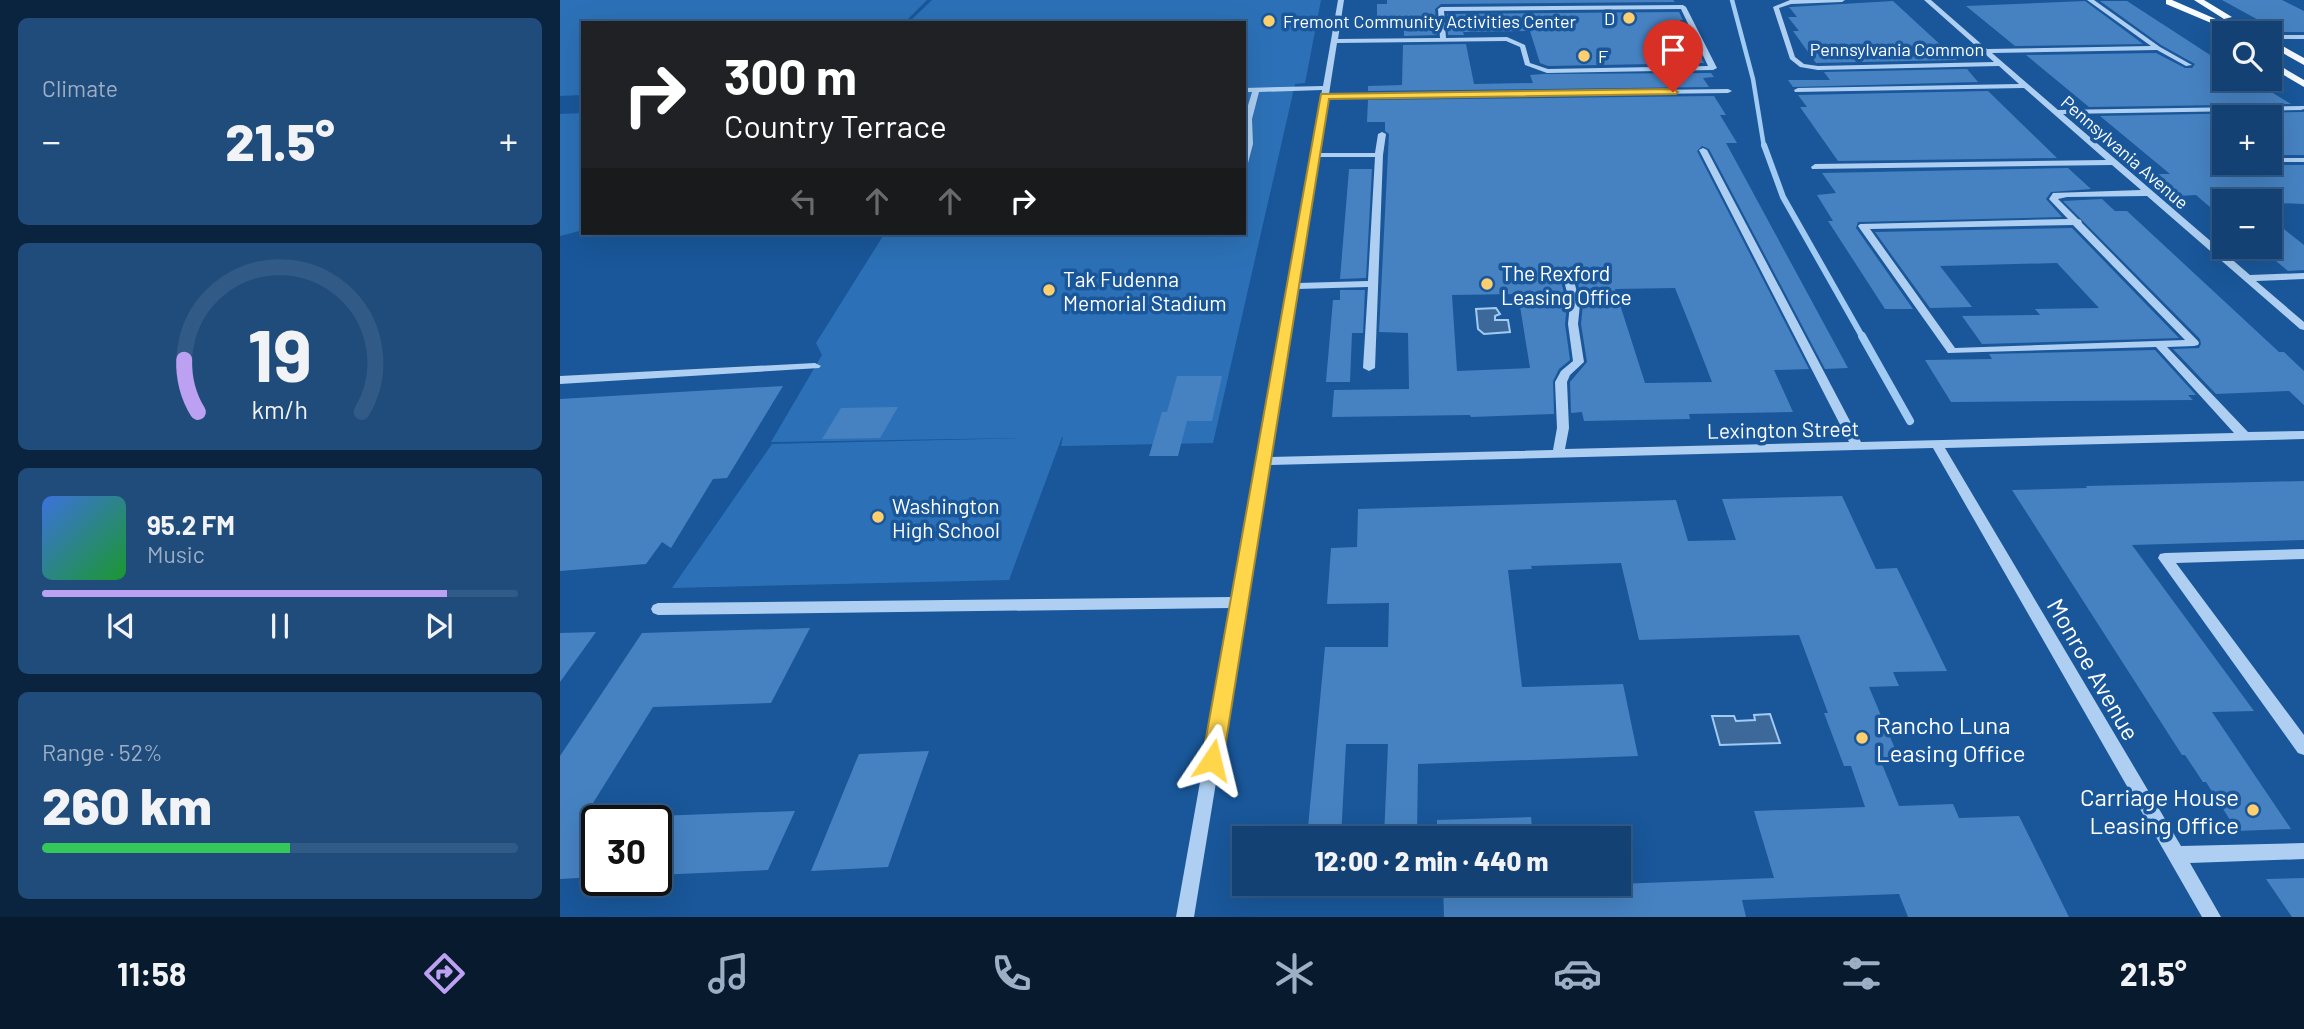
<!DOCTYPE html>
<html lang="en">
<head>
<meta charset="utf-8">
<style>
	body { margin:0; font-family:Barlow,sans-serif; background:#204c7c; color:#f1f3f6; height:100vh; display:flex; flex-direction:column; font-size:26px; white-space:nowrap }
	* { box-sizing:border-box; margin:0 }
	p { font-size:23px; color:#9dafc5 }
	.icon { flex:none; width:38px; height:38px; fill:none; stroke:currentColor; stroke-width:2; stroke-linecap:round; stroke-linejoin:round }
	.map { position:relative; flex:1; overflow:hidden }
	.side { display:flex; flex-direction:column; gap:18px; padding:18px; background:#0a2440; width:560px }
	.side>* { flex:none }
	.hud { position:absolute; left:21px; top:21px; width:665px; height:214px; border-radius:0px; box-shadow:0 7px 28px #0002,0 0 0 2px #325a86; background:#202124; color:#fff; overflow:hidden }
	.controls { position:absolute; left:1652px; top:21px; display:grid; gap:14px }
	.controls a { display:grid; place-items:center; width:70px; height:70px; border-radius:0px; background:#134174; box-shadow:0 7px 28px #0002,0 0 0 2px #325a86; font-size:35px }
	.speed { position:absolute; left:21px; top:805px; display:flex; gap:14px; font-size:35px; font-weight:700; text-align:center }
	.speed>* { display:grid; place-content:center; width:91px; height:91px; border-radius:50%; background:#134174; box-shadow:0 7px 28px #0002,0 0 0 2px #325a86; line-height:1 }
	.speed .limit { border:4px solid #111; border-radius:10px; background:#fff; color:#111 }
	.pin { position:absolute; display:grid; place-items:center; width:60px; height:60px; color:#fff; margin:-72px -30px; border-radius:50% 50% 50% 0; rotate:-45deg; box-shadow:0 0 7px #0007 }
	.pin .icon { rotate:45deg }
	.me { position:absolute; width:77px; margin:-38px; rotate:10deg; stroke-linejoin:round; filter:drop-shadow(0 0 5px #0008) }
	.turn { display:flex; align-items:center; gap:24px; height:147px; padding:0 28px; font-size:32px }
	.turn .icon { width:91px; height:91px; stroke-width:2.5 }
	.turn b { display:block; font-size:49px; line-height:60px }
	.lanes { display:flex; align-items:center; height:66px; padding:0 28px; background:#0003; justify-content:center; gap:35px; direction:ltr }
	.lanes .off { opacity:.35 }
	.big { font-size:52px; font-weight:800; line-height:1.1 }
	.side .tile { flex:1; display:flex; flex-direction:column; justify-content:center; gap:10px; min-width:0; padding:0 24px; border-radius:10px; background:#204c7c }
	.side .dial { align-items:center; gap:0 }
	.dial svg { height:182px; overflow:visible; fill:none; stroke:#325a86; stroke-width:7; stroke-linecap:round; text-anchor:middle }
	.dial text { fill:#f1f3f6; stroke:none }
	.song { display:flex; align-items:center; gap:21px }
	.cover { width:84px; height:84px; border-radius:10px; background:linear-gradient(135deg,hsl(220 70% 55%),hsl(130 70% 35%)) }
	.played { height:7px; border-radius:4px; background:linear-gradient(90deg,#bca0f2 85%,#325a86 85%) }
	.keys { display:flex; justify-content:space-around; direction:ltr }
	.heat { display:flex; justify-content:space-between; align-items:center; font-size:38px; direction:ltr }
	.charge { height:10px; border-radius:5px; background:linear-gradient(90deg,#34c759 52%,#325a86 0) }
	.trip { position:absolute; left:672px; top:826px; width:399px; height:70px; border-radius:0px; background:#134174; box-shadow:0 7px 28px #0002,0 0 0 2px #325a86; font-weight:800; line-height:70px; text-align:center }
	.dock { display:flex; height:112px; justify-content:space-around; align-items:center; background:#081a2e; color:#9dafc5 }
	.dock .icon { width:49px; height:49px }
	.dock .selected { color:#bca0f2 }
	.dock b { font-size:32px; color:#f1f3f6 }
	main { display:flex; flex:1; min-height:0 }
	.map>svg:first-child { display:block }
	.green { fill:#2c71b7 }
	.water { fill:#3c6999; stroke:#a1cbf3; stroke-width:2 }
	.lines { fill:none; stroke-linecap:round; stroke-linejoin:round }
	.stream-far2 { stroke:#a1cbf3; stroke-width:4.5 }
	.stream-far1 { stroke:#a1cbf3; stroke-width:6 }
	.stream { stroke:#a1cbf3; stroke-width:8 }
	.building { fill:#4682c2; fill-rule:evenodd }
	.minor { fill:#aecff1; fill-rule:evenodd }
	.major { fill:#f8fbff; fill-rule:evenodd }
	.route { fill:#ffd54a; stroke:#a68a30; stroke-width:2 }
	.poi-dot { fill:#ffcf6e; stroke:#19579a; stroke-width:2.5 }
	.labels { text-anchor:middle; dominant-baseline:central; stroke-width:7; stroke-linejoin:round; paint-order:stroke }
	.far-poi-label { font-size:18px; fill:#fff; stroke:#19579a; text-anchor:start }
	.far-street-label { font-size:18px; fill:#fff; stroke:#19579a }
	.poi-label { font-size:21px; fill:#fff; stroke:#19579a; text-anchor:start }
	.street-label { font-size:21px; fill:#fff; stroke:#19579a }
	.near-street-label { font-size:24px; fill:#fff; stroke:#19579a }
	.near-poi-label { font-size:24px; fill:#fff; stroke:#19579a; text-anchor:start }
</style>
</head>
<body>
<main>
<section class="side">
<div class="tile"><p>Climate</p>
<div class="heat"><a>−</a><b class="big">21.5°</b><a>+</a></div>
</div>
<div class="tile dial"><svg viewBox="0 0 100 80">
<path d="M14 69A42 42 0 1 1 86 69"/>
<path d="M14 69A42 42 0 0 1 8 46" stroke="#bca0f2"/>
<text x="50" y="56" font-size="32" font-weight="700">19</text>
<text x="50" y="72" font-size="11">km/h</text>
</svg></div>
<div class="tile">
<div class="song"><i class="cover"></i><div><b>95.2 FM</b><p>Music</p></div></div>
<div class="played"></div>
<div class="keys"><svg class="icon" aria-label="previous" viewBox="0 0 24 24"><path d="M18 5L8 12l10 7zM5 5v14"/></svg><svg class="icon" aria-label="pause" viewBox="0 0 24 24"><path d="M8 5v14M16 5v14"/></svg><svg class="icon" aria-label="next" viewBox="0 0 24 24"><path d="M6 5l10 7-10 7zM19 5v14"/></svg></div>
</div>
<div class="tile"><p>Range · 52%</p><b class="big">260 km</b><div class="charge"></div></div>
</section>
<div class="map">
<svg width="1744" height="917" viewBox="0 0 1744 917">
	<rect width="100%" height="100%" fill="#19579a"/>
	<!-- green -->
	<path class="green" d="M0 0H367L344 23H23V95L0 96Z
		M372 0H761L745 83 735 84 653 443 501 446 503 437H502L449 580 112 588 212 444 464 438 211 442 262 355 256 343 323 236 321 233H684V23H348Z
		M23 113V230L0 236V114Z"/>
	<!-- water -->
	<path class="water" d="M936 308 940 314 935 316V320H948L950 332 924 334 918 329 916 309Z
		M1210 714 1220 743 1160 745 1152 716H1174L1176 721 1195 720 1194 715Z"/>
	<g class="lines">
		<!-- stream-far2 -->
		<path class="stream-far2" d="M1172 0 1193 79 1204 147"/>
		<!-- stream-far1 -->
		<path class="stream-far1" d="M1204 145 1223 197 1303 338"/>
		<!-- stream -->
		<path class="stream" d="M1302 336 1350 421"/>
	</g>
	<!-- building -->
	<path class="building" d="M827 0H1113L1115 2 881 4 875 9 877 35 844 36V31H817V4H827Z
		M1662 0H1722L1744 11V32H1720Z
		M1333 1 1397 60 1256 63 1233 31H1239L1228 17H1237L1229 7H1231Z
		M1525 1 1583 44 1455 46 1406 6Z
		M1540 1H1567L1664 64V79H1690L1731 104 1529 107 1466 55 1596 53 1625 68H1632L1635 64 1601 45Z
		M1119 12 1123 20H1120L1144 63 988 66 980 63 970 31 903 32 904 35H888L887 14Z
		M906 44 914 84 973 83 970 75 983 74 1151 73 1154 77 1143 78 1149 87 808 91V86L842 85 843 45Z
		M1407 69 1418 82 1233 87 1228 80H1270L1264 72Z
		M1428 91 1497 158 1278 161 1240 107H1247L1238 95Z
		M1154 96 1166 115H1160L1177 143H1166L1288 368 1265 369 1149 149 1142 146 1137 151 1249 369 1214 370 1233 412 1129 414 1130 419 1024 421 1022 412 1011 413 1010 382 1027 362 1021 324 1023 303 1015 272 1006 268 999 274 1007 304 1005 324 1010 360 999 369 993 381 994 414 911 417 910 415 772 417 774 390 849 389 848 333 819 332 829 134 825 131V122H807L808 100ZM1115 288 1133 333 1152 382 1085 383 1055 289ZM958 294 970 368 897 371 892 295Z
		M1744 112V155H1721L1718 161 1724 165H1744V204L1664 201V219L1636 195 1618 196 1593 174H1610L1540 116ZM1664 117H1710V163H1664Z
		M1508 168 1531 189 1491 192 1486 199 1502 217 1298 222 1296 228 1353 309H1325L1268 221H1273L1257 195 1276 193 1262 173Z
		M789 169H812L806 278 780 279Z
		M1542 199 1555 211H1567L1719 352H1724L1744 371V405L1729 391 1656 394 1613 349 1639 348 1641 344 1640 339 1503 201Z
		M1710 218 1744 245V270L1728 271 1710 256Z
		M1512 228 1619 338 1422 344 1402 316 1480 315 1475 309 1539 308 1497 263 1380 266 1412 307 1370 308 1315 232Z
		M780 290H805L803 333H792L790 382H766L773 300H780Z
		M1595 350 1636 395H1628L1633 400 1391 402 1365 360 1432 359 1429 354Z
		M617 376H662L652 421H627L618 456H589L602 412H607Z
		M223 386 167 478 153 479 111 548 102 542 86 564 0 571V399Z
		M338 407 320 438 262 439 281 408Z
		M1744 481V540L1572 545 1694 711 1652 712 1731 829 1677 831 1646 782H1643L1625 755H1622L1452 490 1527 488 1526 486Z
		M1282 496 1316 569 1337 568 1387 671 1333 672 1339 686 1309 687 1341 763 1322 764 1339 806 1393 804 1399 818 1459 816 1509 917H1348L1339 894 1182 900 1186 917H884L883 884H979V887L1214 878 1194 811 1305 807 1291 766H1284L1264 713H1268L1239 635 1079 640 1061 563 971 566 972 569 948 570 962 687 1063 684 1078 756 858 764 857 838H824L828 744H786L781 838H747L765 647H828L829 603 767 604 771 548 797 547 798 509 1116 500 1128 541 1176 540 1162 499Z
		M250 628 211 703 93 707 23 819H37V877L0 879V756L82 633Z
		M36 632 0 682V633Z
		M369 751 328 867 251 871 299 754Z
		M235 811 208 870 96 875V816Z
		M971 817 973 838H877V820Z
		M1744 878V917H1732L1706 879Z"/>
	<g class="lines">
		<!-- minor -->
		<path class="minor" d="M778 0H784L778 39 880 38 878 9 881 7 1123 5 1126 7 1157 68 1153 70 987 73 965 65 960 47 946 41 777 43 769 94 1168 89 1172 91 1168 93 768 98 759 153H815L818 134 822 132 826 134 823 155 815 368 809 371 803 368 808 287 737 289 709 457 993 450 997 428 995 382 1001 371 1013 361 1008 324 1010 304 1002 273 1007 270 1012 273 1020 304 1018 324 1024 362 1010 375 1007 382 1009 428 1005 449 1289 442 1139 150 1143 148 1147 150 1301 442 1674 433 1596 347 1388 353 1298 226 1300 224 1508 219 1489 199 1493 193 1581 190 1552 165 1252 169 1251 167 1255 164 1546 160 1464 88 1235 92 1234 90 1238 88 1459 84 1439 66 1258 70 1240 67 1230 59 1213 7 1230 0H1285L1282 2 1231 4 1219 8 1235 57 1244 64 1258 66 1434 62 1364 0H1371L1427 49 1591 46 1527 0H1534L1600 47 1632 65 1626 66 1597 50 1432 53 1498 110 1744 106V109L1741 110 1503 114 1690 275 1744 273V279L1696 281 1744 322V330L1740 329 1587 196 1507 197 1498 199 1518 219 1521 220 1522 223 1638 341 1639 343 1638 345 1634 346 1607 347 1688 432 1744 431V439L1385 448 1621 846 1744 843V859L1630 863 1661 917H1642L1373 448 708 465 634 917H616L671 608 98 615 93 613 91 609 93 605 98 603 672 597 762 90 699 92 692 119 693 144 688 163 684 165V119L692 92H684V88L763 86ZM1121 9 1148 66 988 69 970 63 965 45 947 37 886 38 884 11ZM758 157H815L808 281 738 283ZM1513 225 1625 340 1395 348 1310 229Z
			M1710 35H1744V39H1710Z
			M1721 158H1744V162H1724L1720 160Z
			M255 363 261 366 259 368 0 384V376Z
			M1744 549V559L1616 563 1744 735V755L1738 753 1598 558 1600 554 1605 553Z"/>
		<!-- major -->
		<path class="major" d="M1606 0H1612L1688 33H1675L1606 4Z
			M1634 0H1644L1672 17 1664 19Z
			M1710 39 1744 58V65L1710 46Z
			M1710 60 1744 80V87L1710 67Z"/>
	</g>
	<!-- route -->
	<path class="route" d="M1113 89 1118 92 1116 94 769 99 663 760 660 766 652 769 645 766 642 760 761 94Z"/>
	<!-- markers -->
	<g class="poi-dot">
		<circle cx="1069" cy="18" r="7"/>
		<circle cx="709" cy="21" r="7"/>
		<circle cx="1024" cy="56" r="7"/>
		<circle cx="927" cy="284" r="7"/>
		<circle cx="489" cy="290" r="7"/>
		<circle cx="318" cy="517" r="7"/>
		<circle cx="1302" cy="738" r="7"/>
		<circle cx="1693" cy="810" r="7"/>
	</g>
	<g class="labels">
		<!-- far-poi labels -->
		<g class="far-poi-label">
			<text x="1055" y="18" text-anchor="end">D</text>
			<text x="723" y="21">Fremont Community Activities Center</text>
			<text x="1038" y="56">F</text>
		</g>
		<!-- far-street labels -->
		<g class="far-street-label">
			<text x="1337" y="49">Pennsylvania Common</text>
			<text transform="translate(1565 152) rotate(41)">Pennsylvania Avenue</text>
		</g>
		<!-- poi labels -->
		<g class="poi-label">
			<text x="941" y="272">The Rexford<tspan x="941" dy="24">Leasing Office</tspan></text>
			<text x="503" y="278">Tak Fudenna<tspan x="503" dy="24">Memorial Stadium</tspan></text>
			<text x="332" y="505">Washington<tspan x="332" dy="24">High School</tspan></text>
		</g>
		<!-- street labels -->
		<g class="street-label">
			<text transform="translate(1223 429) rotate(-1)">Lexington Street</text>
		</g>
		<!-- near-street labels -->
		<g class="near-street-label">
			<text transform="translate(1534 669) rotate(60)">Monroe Avenue</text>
		</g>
		<!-- near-poi labels -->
		<g class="near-poi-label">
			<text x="1316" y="724">Rancho Luna<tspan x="1316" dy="28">Leasing Office</tspan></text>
			<text x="1679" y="796" text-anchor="end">Carriage House<tspan x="1679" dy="28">Leasing Office</tspan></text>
		</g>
	</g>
</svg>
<div class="controls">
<a><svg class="icon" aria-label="search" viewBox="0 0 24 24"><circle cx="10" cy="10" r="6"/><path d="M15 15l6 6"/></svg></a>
<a>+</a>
<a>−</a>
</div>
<div class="speed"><div class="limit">30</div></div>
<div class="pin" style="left:1113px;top:92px;background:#d93025"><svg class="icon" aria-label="arrive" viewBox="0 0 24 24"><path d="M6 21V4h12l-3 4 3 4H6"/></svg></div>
<svg class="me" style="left:652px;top:760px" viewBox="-20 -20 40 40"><path d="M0-17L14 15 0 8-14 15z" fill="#ffd54a" stroke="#fff" stroke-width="4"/></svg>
<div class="trip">12:00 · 2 min · 440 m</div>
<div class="hud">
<div class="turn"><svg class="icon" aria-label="right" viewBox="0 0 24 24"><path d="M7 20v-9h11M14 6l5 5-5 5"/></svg><div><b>300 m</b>Country Terrace</div></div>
<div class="lanes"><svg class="icon off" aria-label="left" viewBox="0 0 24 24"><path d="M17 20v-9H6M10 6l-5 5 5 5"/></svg><svg class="icon off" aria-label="ahead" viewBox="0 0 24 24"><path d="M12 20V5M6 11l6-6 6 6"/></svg><svg class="icon off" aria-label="ahead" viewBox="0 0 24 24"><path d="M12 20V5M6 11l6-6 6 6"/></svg><svg class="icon" aria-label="right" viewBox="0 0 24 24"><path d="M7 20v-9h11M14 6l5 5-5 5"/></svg></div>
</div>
</div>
</main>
<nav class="dock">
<b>11:58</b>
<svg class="icon selected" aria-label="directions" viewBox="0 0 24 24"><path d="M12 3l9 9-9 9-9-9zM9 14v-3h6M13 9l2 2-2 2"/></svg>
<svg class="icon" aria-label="music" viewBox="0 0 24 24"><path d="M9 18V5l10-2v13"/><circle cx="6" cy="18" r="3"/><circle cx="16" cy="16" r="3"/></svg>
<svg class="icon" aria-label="phone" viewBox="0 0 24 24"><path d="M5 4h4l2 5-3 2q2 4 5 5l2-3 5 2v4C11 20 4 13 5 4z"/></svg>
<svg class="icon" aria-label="climate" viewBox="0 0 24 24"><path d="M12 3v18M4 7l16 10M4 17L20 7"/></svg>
<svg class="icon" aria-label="car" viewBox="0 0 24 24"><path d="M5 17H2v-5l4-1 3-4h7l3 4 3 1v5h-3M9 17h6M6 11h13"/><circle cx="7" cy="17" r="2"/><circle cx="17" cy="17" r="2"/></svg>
<svg class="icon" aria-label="filters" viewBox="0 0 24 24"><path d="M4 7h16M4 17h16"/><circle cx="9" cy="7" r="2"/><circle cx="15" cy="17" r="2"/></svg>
<b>21.5°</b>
</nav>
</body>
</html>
